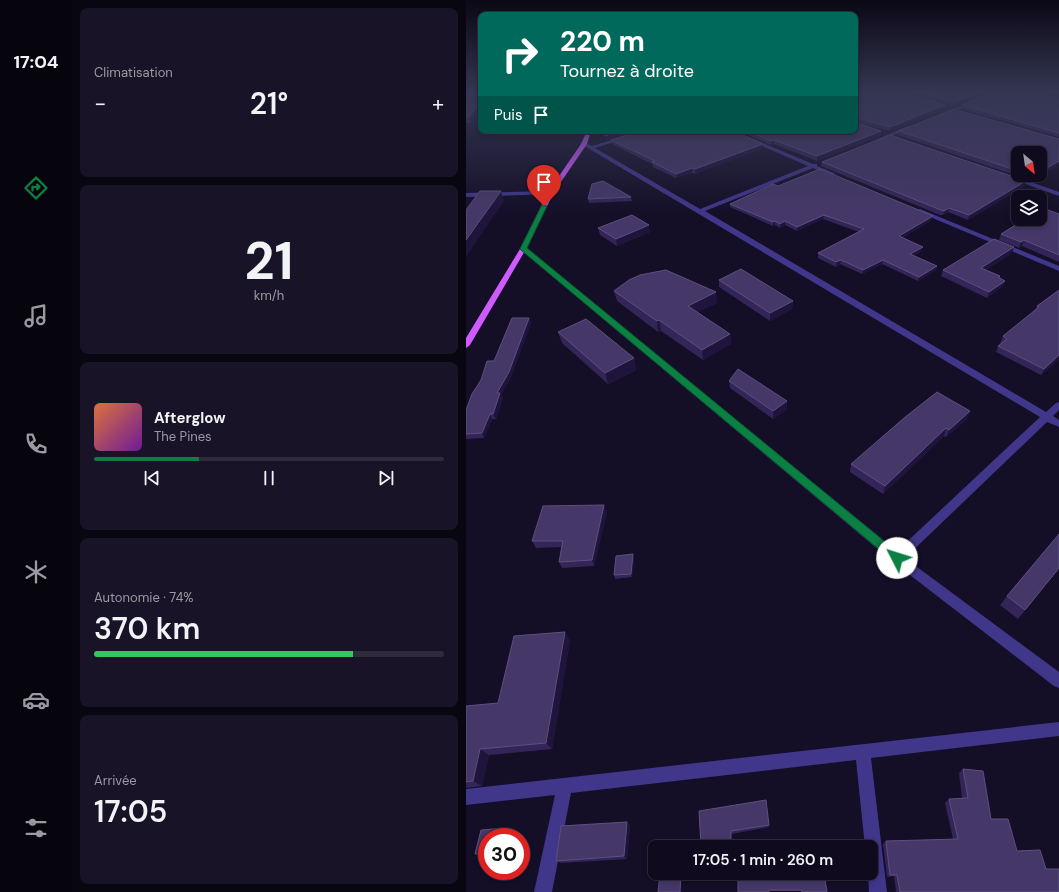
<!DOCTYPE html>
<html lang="fr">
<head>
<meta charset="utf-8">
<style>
	body { margin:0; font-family:"DM Sans",sans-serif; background:#181326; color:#f1f3f6; height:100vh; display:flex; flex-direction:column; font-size:15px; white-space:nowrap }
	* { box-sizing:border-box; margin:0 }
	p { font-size:13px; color:#9b9aa4 }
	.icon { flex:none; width:22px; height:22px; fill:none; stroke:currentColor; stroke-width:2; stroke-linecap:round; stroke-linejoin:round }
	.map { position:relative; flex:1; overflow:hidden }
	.panel { display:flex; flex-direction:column; gap:8px; padding:8px; background:#080610; width:394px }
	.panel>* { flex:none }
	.top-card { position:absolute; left:12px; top:12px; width:380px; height:122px; border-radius:8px; box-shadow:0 2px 6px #0003,0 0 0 1px #2f2b3b; background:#00695c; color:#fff; overflow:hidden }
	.needle { width:26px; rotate:151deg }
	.fabs { position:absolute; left:545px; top:146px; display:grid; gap:8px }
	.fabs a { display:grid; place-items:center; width:36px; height:36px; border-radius:8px; background:#0f0a1d; box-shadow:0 2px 6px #0003,0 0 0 1px #2f2b3b; font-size:20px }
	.speed { position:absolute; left:12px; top:828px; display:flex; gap:8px; font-size:20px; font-weight:700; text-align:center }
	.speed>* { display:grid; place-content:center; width:52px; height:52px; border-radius:50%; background:#0f0a1d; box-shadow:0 2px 6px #0003,0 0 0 1px #2f2b3b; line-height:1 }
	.speed .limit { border:6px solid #d22; background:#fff; color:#111 }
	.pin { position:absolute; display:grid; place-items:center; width:34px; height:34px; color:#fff; margin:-41px -17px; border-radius:50% 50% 50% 0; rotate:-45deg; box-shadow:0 0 4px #0007 }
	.pin .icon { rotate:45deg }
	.me { position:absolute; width:44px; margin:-22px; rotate:310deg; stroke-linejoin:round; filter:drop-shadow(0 0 3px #0008) }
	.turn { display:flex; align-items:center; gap:14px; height:84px; padding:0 16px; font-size:18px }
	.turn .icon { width:52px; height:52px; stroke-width:2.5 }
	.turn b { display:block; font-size:28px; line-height:34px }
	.then { display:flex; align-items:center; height:38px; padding:0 16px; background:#0003; gap:8px; font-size:15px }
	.big { font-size:30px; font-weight:600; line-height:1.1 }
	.panel .tile { flex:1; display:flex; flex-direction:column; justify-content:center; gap:6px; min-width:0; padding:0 14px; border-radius:8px; background:#181326 }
	.panel .dial { align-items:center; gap:0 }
	.dial b { font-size:52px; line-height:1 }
	.song { display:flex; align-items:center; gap:12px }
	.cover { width:48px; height:48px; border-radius:6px; background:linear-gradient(135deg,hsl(20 70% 55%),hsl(280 70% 35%)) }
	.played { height:4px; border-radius:2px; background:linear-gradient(90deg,#0b8043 30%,#2f2b3b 30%) }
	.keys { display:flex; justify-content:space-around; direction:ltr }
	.heat { display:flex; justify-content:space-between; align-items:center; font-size:22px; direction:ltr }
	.charge { height:6px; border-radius:3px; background:linear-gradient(90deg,#34c759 74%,#2f2b3b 0) }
	.trip { position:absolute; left:182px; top:840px; width:230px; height:40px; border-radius:8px; background:#0f0a1d; box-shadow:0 2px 6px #0003,0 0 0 1px #2f2b3b; font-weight:600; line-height:40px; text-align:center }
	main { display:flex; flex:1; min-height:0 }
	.tabs { display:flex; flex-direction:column; width:72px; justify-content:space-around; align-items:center; background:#06040c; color:#9b9aa4 }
	.tabs .icon { width:28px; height:28px }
	.tabs .on { color:#0b8043 }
	.tabs b { font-size:18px; color:#f1f3f6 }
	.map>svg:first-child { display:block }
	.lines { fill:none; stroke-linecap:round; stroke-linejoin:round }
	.minor { fill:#40368a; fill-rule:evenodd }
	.major { fill:#cf5bff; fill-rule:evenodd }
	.wall { fill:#332557; fill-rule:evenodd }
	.shaded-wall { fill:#1f143c }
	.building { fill:#453869; stroke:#5d5080 }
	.route { fill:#0b8043; stroke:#07532c }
</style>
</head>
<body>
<main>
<nav class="tabs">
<b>17:04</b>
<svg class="icon on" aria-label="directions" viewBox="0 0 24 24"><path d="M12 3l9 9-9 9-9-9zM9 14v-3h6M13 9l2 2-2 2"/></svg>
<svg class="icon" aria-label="music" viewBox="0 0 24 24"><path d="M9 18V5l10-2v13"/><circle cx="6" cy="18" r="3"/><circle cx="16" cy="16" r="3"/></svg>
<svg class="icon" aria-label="phone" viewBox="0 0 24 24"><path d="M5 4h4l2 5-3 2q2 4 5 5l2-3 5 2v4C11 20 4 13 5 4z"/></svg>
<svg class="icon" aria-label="climate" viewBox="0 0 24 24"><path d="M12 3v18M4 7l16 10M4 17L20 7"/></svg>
<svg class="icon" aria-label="car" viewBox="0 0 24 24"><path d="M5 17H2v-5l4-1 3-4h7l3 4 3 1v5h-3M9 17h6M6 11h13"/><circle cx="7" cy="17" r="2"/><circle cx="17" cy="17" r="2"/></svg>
<svg class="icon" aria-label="filters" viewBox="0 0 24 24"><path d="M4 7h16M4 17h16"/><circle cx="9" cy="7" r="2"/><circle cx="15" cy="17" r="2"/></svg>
</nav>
<section class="panel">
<div class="tile"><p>Climatisation</p>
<div class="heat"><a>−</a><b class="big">21°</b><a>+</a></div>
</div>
<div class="tile dial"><b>21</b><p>km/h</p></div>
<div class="tile">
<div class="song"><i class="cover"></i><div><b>Afterglow</b><p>The Pines</p></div></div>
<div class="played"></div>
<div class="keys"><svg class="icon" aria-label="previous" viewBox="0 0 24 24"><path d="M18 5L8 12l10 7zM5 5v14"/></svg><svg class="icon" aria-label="pause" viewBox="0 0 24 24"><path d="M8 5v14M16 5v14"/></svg><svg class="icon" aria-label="next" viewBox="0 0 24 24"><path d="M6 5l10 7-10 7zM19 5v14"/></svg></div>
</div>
<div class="tile"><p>Autonomie · 74%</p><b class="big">370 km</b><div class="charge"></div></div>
<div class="tile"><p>Arrivée</p><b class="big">17:05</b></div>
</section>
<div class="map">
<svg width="593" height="892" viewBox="0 0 593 892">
	<rect width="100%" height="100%" fill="#140e27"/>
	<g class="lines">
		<!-- minor -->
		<path class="minor" d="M527 92H532L480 115 476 114Z
			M442 126 446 127 415 141 410 140Z
			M175 131H182L129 148 234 209 342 166 262 131H268L347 164H351V166L368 173 369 174 366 176 347 168 239 211 580 412 590 403 593 402V410L587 416 593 420V427L581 422 439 558 593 672V688L588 686 427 562 55 250V248H59L431 551 574 417 115 144 118 142 126 146Z
			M548 176 593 192V196L546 179 545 178Z
			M87 191 88 192 85 194 0 197V193Z
			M454 209 593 266V271L452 212 451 211Z
			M593 722V736L405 758 421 892H403L402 873H405V847H399L390 760 105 793 86 892H68L89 795 0 805V789Z"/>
		<!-- major -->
		<path class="major" d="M121 131H125L121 144 88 192 60 249 4 345 0 348V338L54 249 82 192 115 144Z"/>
	</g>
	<!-- wall -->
	<path class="wall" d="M0 92H15V110L5 123H0Z
		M389 92 479 105 478 109 423 131 389 121Z
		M438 92H523L487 106Z
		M568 92H593V98Z
		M593 99V137L496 109V105Z
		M135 131H170L140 140 139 136 140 134H135Z
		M272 131H415V135L351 161 308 144 305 145Z
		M433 131 593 139V164L566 181 432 135ZM552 153 574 175H552Z
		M145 140 297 148 229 174 226 173 210 178 187 167 186 164 146 144Z
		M356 162 558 186 502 220 482 212 477 215H474L355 166Z
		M312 186 466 220 436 238 456 251 447 256 471 266 470 270 452 281 416 264 396 274 374 264 370 267 352 258V253L393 232 357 219 331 231 319 225 314 228 309 225 307 226 264 207V204Z
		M165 197 166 201 123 203 122 199Z
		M593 214V262L556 246 553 248 533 240 535 234Z
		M132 228 184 232 151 246 134 235Z
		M548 247 546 253 520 270 534 276 533 278 539 281 537 286 521 298 475 276 477 270Z
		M253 280 327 301 326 309 304 321 253 287Z
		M593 290V359L575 375 530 352 532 346 536 343H534L537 336 569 310 571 306Z
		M148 291 251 303 231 312 264 334 265 344 237 360 195 331 192 332 151 301Z
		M63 318 65 323 45 377 35 395 37 398 30 419H26L18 438 0 439V410L28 361Z
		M92 332 168 358 170 370 142 384 96 343Z
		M263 381 321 409 307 419 264 388Z
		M504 411 501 419 480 437 478 436 417 494 384 472 385 464Z
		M141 512 128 566 96 568 93 562 95 547 70 548 66 541Z
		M168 558 166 577 149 579 148 575Z
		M593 568 552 619 534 605 541 596Z
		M104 640 86 749 23 755 16 786 0 788V706L32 703Z
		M497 769 525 819 551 851 580 869 593 892H430L428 876 421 877 417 844 420 841 487 839 479 803 483 799H496L493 773Z
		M233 811 303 825V827L265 834 235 846Z
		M164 825 161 859 95 863 90 861Z
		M39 828 42 830 40 837H21V854L12 855 9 854 15 830Z
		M305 873 361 892H336L335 891H303Z"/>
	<!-- shaded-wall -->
	<path class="shaded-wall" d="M515 92H523L487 106 488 102Z
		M15 102V110L5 123 3 117Z
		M479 105 478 109 423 131 424 127Z
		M155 131H170L140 140 139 136Z
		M415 131V135L351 161V156Z
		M308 140V144L305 145V141Z
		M297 144V148L229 174V169Z
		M593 161V164L566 181 567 176 570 175H574V172Z
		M226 168V173L210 178V174Z
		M560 181 558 186 502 220 503 215Z
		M35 191 38 201 0 257V240Z
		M483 208 482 212 477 215 478 211Z
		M358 215 357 219 331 231V227Z
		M467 216 466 220 432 240 433 236Z
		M309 221V225L307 226V222Z
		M319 221V225L314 228V224Z
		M183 225 184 232 151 246 150 239Z
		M558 240 556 246 553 248 555 242Z
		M457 247 456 251 443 258 444 254Z
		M548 247 546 253 514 274 515 268Z
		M375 260 374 264 370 267V262Z
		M417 260 416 264 396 274 397 270Z
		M471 266 470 270 452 281 453 277Z
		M539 281 537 286 521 298 523 292Z
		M250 292 251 303 223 317 222 306Z
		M327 301 326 309 304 321V313Z
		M63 318 65 323 45 377 35 395 37 398 30 419 27 414 31 393Z
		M193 320 195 331 192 332 191 321Z
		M264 334 265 344 237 360 236 350Z
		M593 355V359L575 375 578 369Z
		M168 358 170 370 142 384 139 373Z
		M321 401V409L307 419V411Z
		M504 411 501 419 480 437 483 430Z
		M24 414 26 419 18 438 16 433Z
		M480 428 478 436 417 494 419 486Z
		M138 505 141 512 128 566 126 560Z
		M167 554 168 558 166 577 165 574Z
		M99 632 104 640 86 749 80 743Z
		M14 749 23 755 16 786 7 781Z
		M161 822 164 825 161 859 158 856Z
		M39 828 42 830 40 837H37Z
		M215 873H216L215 892H214Z"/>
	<!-- building -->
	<path class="building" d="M14 92H15V102L3 117H0V94H13Z
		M389 92H435L479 105 424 127 389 117Z
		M452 92H515L488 102Z
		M528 92H566L593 99V133L496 105Z
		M584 92H593V94Z
		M488 109 593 139V161L574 172V153H552V171L433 131Z
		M389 122 415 131 351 156 308 140 305 141 282 131H389Z
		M141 131H155L139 136Z
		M173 131H268L297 144 229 169 226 168 210 174 186 162 189 161 145 140Z
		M424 135 560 181 503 215 483 208 478 211 475 210 356 162Z
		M354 169 467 216 433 236 457 247 444 254 471 266 453 277 417 260 397 270 375 260 370 262 352 253 398 229 358 215 331 227 319 221 314 224 309 221 307 222 264 204 307 184 312 186Z
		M137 181 165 197 122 199 126 184Z
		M14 191H35L0 240V210Z
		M577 208 593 214V255L558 240 555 242 535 234 559 219H574V210Z
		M166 215 183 225 150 239 132 228Z
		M528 239 548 247 515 268 534 276 532 277 539 281 523 292 477 270Z
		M275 269 327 301 304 313 253 280Z
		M200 270 250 292 222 306 264 334 236 350 193 320 191 321 148 291 163 280 174 275Z
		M593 290V355L578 369 532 346 541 339 537 336 573 307 571 306Z
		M46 318H63L43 372 31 393H34L27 414H24L16 433 0 434V410L6 394 15 380 21 361H28Z
		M120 319 168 358 139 373 92 332Z
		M272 369 321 401 307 411 263 381Z
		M471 392 504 411 483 430 480 428 419 486 385 464 438 418Z
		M138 505 126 560 93 562 97 541H66L77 506Z
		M593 534V568L559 610 541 596Z
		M167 554 165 574 148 575 150 556Z
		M99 632 80 743 14 749 7 781 0 782V706L32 703 48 636Z
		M497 769 517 771 525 819H542L551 851 574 850 580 869H593V892H434L431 875H424L420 841 492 839 483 799 502 798Z
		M300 800 303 825 265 831V847H227L235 846 233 811Z
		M161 822 158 856 90 861 95 826Z
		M39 828 37 837H21V853L9 854 15 830Z
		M355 842 356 847H332V844Z
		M194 873H215L214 892H192Z
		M305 873H358L361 892H336V890H303V892H272V876Z"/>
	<!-- sky -->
	<linearGradient id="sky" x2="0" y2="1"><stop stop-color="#0b0815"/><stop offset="0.42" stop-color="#343652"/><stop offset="1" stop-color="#343652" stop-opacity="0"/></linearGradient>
	<rect width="593" height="217" fill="url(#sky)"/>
	<!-- route -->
	<path class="route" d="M76 205 81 206 61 248 435 555 437 558 435 561 431 563 427 561 55 250 54 249Z"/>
</svg>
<div class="fabs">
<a><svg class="needle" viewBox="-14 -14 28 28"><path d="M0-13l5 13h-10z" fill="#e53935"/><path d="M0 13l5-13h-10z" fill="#9b9aa4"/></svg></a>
<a><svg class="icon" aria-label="layers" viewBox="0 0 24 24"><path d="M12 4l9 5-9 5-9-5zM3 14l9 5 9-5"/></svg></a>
</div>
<div class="speed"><div class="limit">30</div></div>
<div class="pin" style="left:78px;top:206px;background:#d93025"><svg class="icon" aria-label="arrive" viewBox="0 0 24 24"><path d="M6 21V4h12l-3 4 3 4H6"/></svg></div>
<svg class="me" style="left:431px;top:558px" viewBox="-20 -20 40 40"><circle r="19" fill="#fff"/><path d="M0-13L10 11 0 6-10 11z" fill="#0b8043"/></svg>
<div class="trip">17:05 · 1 min · 260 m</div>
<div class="top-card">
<div class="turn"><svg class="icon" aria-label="right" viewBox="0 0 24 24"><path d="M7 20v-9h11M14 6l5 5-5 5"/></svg><div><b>220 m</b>Tournez à droite</div></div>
<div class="then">Puis<svg class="icon" aria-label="arrive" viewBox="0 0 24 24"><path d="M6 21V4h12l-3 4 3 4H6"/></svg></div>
</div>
</div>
</main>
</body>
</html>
